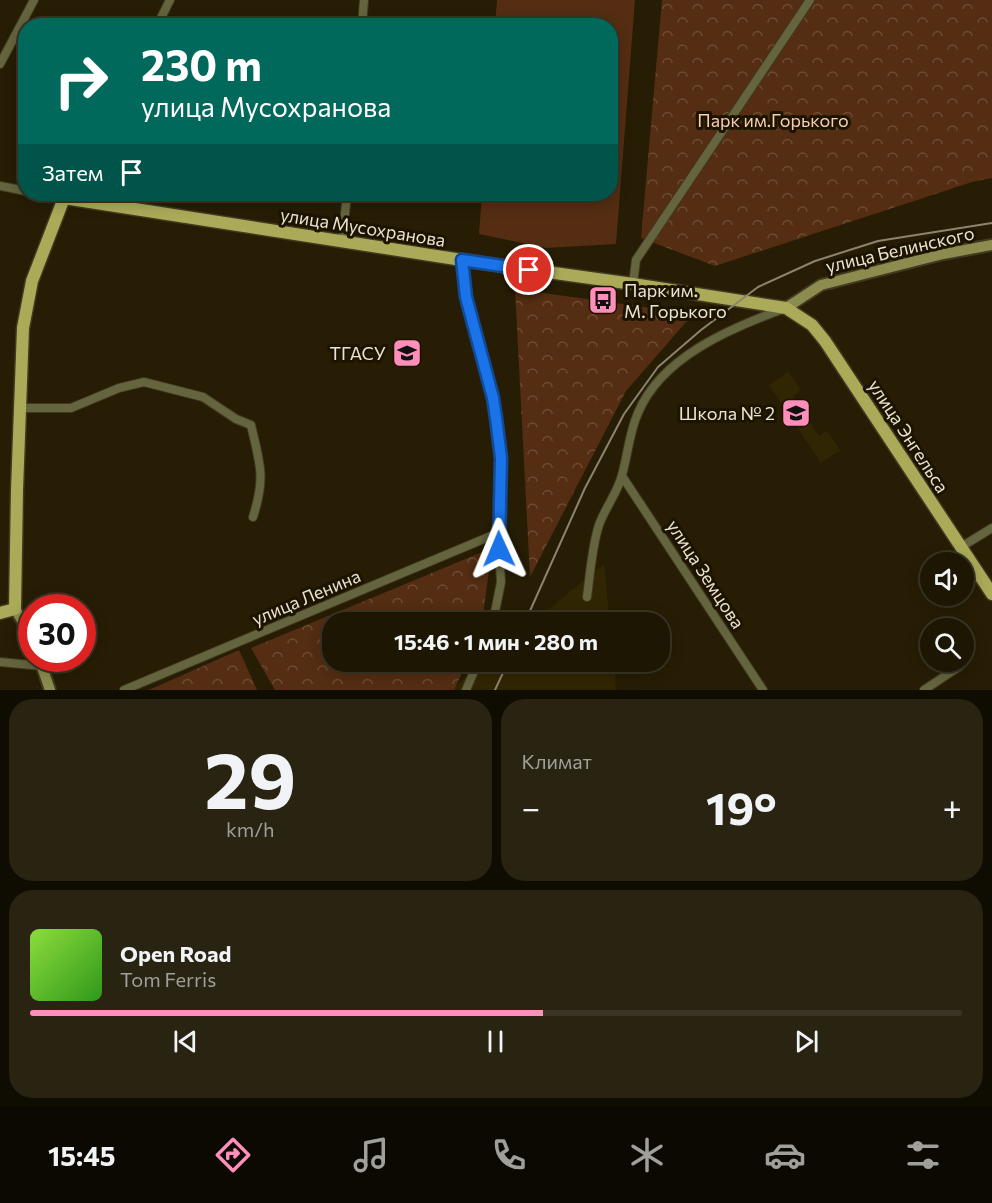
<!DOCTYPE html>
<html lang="ru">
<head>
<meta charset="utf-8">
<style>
	body { margin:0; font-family:Commissioner,sans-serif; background:#292312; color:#f1f3f6; height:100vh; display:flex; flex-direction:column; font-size:22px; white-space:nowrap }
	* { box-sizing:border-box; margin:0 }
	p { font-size:20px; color:#a09f9a }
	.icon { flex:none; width:33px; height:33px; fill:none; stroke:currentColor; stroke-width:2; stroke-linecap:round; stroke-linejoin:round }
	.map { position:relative; height:690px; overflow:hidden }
	.side { display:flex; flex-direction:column; gap:9px; padding:9px; background:#0f0c02; flex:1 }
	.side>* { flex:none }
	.banner { position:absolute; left:18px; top:18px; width:600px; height:183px; border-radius:24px; box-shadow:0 3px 15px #0003,0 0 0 2px #3a3525; background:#00695c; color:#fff; overflow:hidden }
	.tools { position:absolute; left:920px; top:552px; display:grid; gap:12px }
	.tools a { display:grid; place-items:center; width:54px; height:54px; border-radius:50%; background:#1c1603; box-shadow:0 3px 15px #0003,0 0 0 2px #3a3525; font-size:30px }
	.speed { position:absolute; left:18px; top:594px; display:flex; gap:12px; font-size:30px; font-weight:700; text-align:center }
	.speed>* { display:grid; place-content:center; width:78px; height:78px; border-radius:50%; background:#1c1603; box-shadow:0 3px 15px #0003,0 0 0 2px #3a3525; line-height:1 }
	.speed .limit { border:9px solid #d22; background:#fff; color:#111 }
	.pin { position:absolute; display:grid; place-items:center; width:51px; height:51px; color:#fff; margin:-26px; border:3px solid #fff; border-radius:50%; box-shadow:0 2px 6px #0007 }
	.me { position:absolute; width:66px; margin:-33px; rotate:359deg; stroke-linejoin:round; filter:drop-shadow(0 0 4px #0008) }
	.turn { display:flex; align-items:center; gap:21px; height:126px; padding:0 24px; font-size:27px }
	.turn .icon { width:78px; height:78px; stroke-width:2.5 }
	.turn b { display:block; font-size:42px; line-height:51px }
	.then { display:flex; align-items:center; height:57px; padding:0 24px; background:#0003; gap:12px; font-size:22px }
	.big { font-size:45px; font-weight:700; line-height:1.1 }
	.side .widget { flex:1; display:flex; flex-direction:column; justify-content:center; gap:9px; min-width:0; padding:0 21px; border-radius:24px; background:#292312 }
	.side .dial { align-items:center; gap:0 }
	.dial b { font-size:78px; line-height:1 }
	.song { display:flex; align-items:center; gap:18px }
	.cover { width:72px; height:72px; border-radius:9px; background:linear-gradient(135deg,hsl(90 70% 55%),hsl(110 70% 35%)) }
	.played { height:6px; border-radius:3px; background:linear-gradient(90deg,#ff8eba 55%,#3a3525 55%) }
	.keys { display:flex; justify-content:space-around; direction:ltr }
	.heat { display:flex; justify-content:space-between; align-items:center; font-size:33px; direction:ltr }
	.side .tiles { flex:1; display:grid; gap:9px; grid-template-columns:1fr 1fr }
	.widget:last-child { grid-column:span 2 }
	.trip { position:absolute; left:322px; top:612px; width:348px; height:60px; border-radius:24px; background:#1c1603; box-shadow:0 3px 15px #0003,0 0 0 2px #3a3525; font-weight:700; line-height:60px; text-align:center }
	.tabs { display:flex; height:96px; justify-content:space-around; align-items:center; background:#0b0901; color:#a09f9a }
	.tabs .icon { width:42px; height:42px }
	.tabs .active { color:#ff8eba }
	.tabs b { font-size:27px; color:#f1f3f6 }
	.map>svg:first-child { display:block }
	.built { fill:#312603 }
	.grass { fill:#542d12 }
	.park { fill:url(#park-crowns) }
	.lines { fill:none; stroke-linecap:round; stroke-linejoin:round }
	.street-casing { stroke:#413921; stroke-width:10 }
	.secondary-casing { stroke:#413921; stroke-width:14 }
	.primary-casing { stroke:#413921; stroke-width:15 }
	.street { stroke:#64643e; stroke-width:8 }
	.secondary { stroke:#8c8c4e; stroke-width:10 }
	.primary { stroke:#aaaa59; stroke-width:12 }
	.rail { stroke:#8c8471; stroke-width:2 }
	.route-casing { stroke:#114b97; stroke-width:15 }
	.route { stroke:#1a73e8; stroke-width:10 }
	.labels { text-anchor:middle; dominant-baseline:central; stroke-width:6; stroke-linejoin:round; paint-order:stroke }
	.park-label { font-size:18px; fill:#f9ccb2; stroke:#1d1400 }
	.street-label { font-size:18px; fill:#e9e3d4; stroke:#1d1400 }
	.poi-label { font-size:18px; fill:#e9e3d4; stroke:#1d1400; text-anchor:end }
</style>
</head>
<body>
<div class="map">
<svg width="992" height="690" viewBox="0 0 992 690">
	<defs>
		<pattern id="park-crowns" width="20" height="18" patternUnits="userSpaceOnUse" patternTransform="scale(1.5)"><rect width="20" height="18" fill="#542d12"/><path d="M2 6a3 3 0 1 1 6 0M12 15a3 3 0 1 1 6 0" fill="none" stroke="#6d4b34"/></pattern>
	</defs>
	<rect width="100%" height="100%" fill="#261d04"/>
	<!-- built -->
	<path class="built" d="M788 372 801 390 793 396 819 436 827 431 840 450 821 463 769 385Z
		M604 564 610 622H533Z
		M485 662H614L616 690H450Z"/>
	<!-- grass -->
	<path class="grass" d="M497 0H635L616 244 546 248 479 234 482 194H610V26L495 25Z"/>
	<!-- park -->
	<path class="park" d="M662 0H992V178L972 182 715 266 641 238Z
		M515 289 693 314 626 391 530 577Z
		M492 548 482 622H333V662H467L454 690H275L251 648Z
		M239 650 257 690H149Z"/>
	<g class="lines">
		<!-- street casing -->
		<g class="street-casing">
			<path id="street" d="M157 26 170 0
				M362 26 364 0
				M0 64 34 0
				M0 186 26 191
				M41 194 64 198 66 195
				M342 242 347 194
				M462 260 466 297 493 398 501 458 498 533 501 582 493 622
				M633 284 636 260 810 0
				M20 408H71L119 388 144 382 203 397 236 419 251 425C260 465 266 476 253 517
				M622 476 763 690
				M961 547 992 528
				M587 597C590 575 592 546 599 525 605 508 618 492 622 475 628 454 629 433 638 413 661 357 731 328 783 309
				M0 662 42 666
				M124 690 498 533
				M466 690 478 662
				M924 690 960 666"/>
		</g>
		<!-- secondary casing -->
		<g class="secondary-casing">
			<path id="secondary" d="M786 308 821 285 943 254 992 245
				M15 609 32 637
				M39 658 50 690"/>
		</g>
		<!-- primary casing -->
		<g class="primary-casing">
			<path id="primary" d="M0 613 15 609 17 490 23 328 32 281 64 198 462 260 633 284 786 308 812 325 825 341 992 594"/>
		</g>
		<!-- street -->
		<use href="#street" class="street"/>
		<!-- secondary -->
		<use href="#secondary" class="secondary"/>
		<!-- primary -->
		<use href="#primary" class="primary"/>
		<!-- rail -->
		<path class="rail" d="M525 622 585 488 624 414 658 367 701 330 758 287 815 261 878 241 992 223
			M495 690 508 662"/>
	</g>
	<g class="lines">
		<!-- route casing -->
		<g class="route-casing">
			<path id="route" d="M499 549 501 458 496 418 493 398 466 297 462 260 529 270"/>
		</g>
		<!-- route -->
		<use href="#route" class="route"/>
	</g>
	<!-- icons -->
	<defs>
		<g id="bus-square" transform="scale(1.5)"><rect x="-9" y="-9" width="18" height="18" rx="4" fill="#ff8eba" stroke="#1d1400"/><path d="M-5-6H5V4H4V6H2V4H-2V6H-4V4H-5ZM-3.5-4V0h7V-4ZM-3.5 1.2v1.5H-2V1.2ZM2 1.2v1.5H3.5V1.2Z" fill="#111"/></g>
		<g id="university-square" transform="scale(1.5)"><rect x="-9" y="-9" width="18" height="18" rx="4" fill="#ff8eba" stroke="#1d1400"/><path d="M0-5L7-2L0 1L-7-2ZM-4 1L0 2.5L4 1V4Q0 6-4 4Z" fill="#111"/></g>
		<g id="school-square" transform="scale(1.5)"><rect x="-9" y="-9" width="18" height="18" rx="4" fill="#ff8eba" stroke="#1d1400"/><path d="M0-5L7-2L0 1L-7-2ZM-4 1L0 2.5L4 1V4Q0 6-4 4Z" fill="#111"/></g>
	</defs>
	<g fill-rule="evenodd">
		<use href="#bus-square" x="603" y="300"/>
		<use href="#university-square" x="407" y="353"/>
		<use href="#school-square" x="796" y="413"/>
	</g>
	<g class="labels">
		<!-- park labels -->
		<g class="park-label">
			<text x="773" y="120">Парк им.Горького</text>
		</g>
		<!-- street labels -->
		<g class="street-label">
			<text transform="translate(363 227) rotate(9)">улица Мусохранова</text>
			<text transform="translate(900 249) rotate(-13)">улица Белинского</text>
			<text transform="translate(909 436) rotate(57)">улица Энгельса</text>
			<text transform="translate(706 574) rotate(57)">улица Земцова</text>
			<text transform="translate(306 597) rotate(-23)">улица Ленина</text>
		</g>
		<!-- poi labels -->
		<g class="poi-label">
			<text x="624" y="290" text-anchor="start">Парк им.<tspan x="624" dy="21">М. Горького</tspan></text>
			<text x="386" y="353">ТГАСУ</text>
			<text x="775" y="413">Школа № 2</text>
		</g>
	</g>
</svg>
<div class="tools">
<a><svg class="icon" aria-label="sound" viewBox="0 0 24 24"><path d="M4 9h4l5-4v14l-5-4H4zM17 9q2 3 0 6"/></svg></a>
<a><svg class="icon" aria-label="search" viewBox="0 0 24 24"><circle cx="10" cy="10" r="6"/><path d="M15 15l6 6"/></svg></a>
</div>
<div class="speed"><div class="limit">30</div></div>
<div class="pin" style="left:529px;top:270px;background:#d93025"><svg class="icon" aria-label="arrive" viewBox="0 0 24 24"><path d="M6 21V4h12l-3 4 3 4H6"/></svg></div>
<svg class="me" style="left:499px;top:549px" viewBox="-20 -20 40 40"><path d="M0-17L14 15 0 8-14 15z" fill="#1a73e8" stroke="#fff" stroke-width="4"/></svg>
<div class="trip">15:46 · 1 мин · 280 m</div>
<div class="banner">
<div class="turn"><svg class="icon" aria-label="right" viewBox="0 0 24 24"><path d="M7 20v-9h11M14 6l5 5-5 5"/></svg><div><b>230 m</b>улица Мусохранова</div></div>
<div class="then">Затем<svg class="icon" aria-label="arrive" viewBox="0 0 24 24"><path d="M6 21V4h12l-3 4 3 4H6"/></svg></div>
</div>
</div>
<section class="side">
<div class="tiles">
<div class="widget dial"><b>29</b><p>km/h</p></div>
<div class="widget"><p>Климат</p>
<div class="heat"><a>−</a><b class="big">19°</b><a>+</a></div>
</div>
<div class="widget">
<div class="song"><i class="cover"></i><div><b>Open Road</b><p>Tom Ferris</p></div></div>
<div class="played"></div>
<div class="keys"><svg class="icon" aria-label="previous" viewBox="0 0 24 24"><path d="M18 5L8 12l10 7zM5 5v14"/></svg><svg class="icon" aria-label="pause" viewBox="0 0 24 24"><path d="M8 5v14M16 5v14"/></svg><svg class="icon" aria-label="next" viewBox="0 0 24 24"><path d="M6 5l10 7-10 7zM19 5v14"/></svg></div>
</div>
</div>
</section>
<nav class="tabs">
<b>15:45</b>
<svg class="icon active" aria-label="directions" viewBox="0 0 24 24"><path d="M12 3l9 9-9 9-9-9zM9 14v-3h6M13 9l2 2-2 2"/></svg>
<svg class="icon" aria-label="music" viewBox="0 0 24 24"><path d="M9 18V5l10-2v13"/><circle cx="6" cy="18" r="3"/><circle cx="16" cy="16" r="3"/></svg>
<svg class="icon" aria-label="phone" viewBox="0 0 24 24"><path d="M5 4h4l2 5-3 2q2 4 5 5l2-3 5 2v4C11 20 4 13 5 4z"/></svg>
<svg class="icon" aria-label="climate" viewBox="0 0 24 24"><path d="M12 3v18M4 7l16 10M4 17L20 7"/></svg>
<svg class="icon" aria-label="car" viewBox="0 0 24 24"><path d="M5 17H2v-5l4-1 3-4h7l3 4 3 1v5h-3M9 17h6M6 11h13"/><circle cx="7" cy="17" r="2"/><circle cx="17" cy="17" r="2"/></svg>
<svg class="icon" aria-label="filters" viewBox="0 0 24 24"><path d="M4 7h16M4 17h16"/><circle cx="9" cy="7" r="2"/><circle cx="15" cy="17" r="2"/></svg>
</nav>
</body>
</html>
